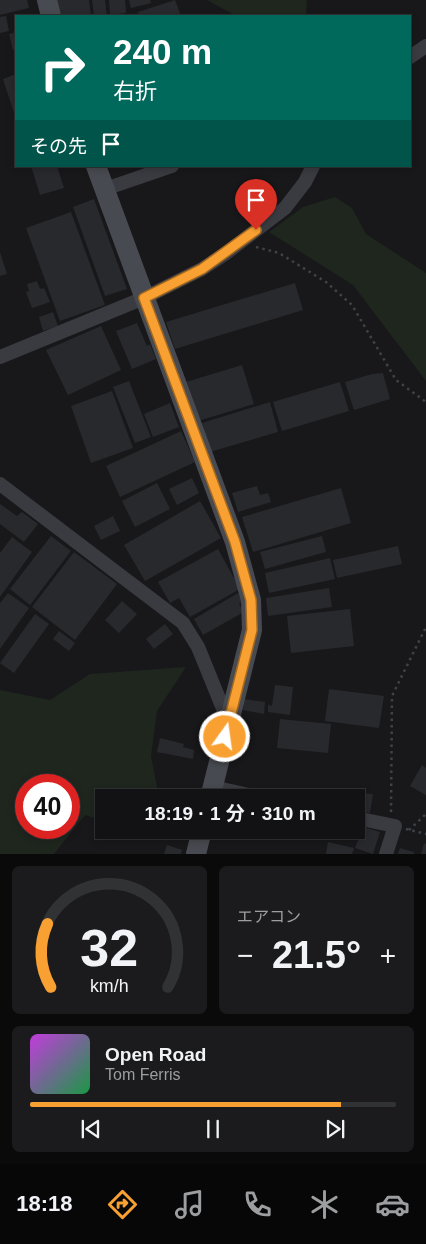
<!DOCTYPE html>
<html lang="ja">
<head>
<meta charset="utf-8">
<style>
	body { margin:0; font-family:Helvetica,"Noto Sans JP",sans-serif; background:#1b1b1d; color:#f1f3f6; height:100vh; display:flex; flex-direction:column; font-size:19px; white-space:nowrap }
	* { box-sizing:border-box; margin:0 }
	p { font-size:16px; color:#9c9ea0 }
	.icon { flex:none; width:28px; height:28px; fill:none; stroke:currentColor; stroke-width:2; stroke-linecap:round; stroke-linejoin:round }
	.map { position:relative; height:854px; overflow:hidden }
	.drawer { display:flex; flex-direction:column; gap:12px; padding:12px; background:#0a0a0b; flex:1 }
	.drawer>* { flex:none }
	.top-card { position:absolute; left:15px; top:15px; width:396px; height:152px; border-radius:0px; box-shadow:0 2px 8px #0003,0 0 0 1px #313234; background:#00695c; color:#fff; overflow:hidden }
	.speed { position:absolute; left:15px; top:774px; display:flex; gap:10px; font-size:25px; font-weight:700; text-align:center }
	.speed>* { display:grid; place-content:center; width:65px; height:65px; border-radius:50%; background:#121214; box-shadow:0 2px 8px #0003,0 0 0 1px #313234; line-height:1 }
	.speed .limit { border:8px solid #d22; background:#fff; color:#111 }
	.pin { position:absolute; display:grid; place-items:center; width:42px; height:42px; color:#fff; margin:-51px -21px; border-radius:50% 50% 50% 0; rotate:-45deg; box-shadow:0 0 5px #0007 }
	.pin .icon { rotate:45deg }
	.me { position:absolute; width:55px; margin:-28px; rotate:14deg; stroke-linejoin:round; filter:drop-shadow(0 0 4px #0008) }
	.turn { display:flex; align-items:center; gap:18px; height:105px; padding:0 15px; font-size:22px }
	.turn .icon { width:65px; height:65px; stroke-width:2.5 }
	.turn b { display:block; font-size:35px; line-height:42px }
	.then { display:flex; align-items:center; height:48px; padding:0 15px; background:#0003; gap:10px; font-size:19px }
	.big { font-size:38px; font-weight:700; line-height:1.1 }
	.drawer .widget { flex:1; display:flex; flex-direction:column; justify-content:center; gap:8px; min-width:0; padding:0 18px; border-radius:8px; background:#1b1b1d }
	.drawer .dial { align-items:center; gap:0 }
	.dial svg { height:130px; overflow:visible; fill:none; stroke:#313234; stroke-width:7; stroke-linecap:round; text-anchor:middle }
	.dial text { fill:#f1f3f6; stroke:none }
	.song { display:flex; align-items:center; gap:15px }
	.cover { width:60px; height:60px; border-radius:8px; background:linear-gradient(135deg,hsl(290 70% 55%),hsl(140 70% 35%)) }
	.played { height:5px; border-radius:2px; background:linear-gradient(90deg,#f9a032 85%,#313234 85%) }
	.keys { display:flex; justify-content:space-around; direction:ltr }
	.heat { display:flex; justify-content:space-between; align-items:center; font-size:28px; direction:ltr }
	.drawer .tiles { flex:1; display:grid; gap:12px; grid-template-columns:1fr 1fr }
	.widget:last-child { grid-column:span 2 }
	.trip { position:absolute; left:95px; top:789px; width:270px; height:50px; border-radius:0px; background:#121214; box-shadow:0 2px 8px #0003,0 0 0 1px #313234; font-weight:700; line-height:50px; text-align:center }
	.tabs { display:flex; height:80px; justify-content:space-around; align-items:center; background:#070708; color:#9c9ea0 }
	.tabs .icon { width:35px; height:35px }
	.tabs .active { color:#f9a032 }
	.tabs b { font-size:22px; color:#f1f3f6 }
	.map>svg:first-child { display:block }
	.green { fill:#1e261e; fill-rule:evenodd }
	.building { fill:#28292c }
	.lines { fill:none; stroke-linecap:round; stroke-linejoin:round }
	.path { stroke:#3f4247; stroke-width:2.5; stroke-dasharray:2.5 4; stroke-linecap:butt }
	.street { stroke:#393b40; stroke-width:14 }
	.secondary { stroke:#474a50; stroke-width:20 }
	.route-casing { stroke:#a26820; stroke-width:12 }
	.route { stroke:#f9a032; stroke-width:9 }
</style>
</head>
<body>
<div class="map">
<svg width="426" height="854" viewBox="0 0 426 854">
	<rect width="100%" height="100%" fill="#18181b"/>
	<!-- green -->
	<path class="green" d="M207 0H307L306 16H236Z
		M335 197 352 208 366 234 426 273V381L353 285 269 232 303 207Z
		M186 667 157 711 151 756 159 797 104 798V821L85 815 54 854H0V690L50 700 90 674ZM26 785H69V828H26Z"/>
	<!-- building -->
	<path class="building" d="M0 0H27L29 8 0 15Z
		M57 0H89L91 16H60Z
		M92 0H105L107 16H94Z
		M109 0H125L126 13 110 15Z
		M129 0H150L151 3 131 8Z
		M175 0 181 16H139L138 12Z
		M6 16 9 31 0 33V17Z
		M16 32V50H13L9 34Z
		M16 74V119L3 79Z
		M31 166H57L64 188 40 195Z
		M94 199 127 289 105 296 73 207Z
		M71 212 105 305 60 321 26 228Z
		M0 252 7 274 0 276Z
		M37 281 40 289 44 288 50 302 32 308 26 292 29 291 27 284Z
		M295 283 303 310 175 349 166 322Z
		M53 312 58 326 43 331 39 317Z
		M137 323 147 346 150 344 156 359 132 369 116 331Z
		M101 326 121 370 68 395 46 350Z
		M242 365 254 404 198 421 186 382Z
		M383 373 390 399 354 410 345 382 372 374Z
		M129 381 151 437 135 443 113 387Z
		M340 382 349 411 282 431 273 402Z
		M112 391 133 448 91 463 71 406Z
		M270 402 278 432 210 452 202 423Z
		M170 403 179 427 153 437 144 414Z
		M181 431 195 462 120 497 106 466Z
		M192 478 199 493 177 505 169 489Z
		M157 483 170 509 135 527 122 501Z
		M257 486 260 495 268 493 271 502 238 512 232 493Z
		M341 488 351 523 253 552 242 517Z
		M200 501 221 538 145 581 124 545Z
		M0 504 17 516 22 512 38 524 24 542 0 524Z
		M113 516 120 531 101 540 94 526Z
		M51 536 71 551 30 605 10 589Z
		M322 536 326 552 265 569 260 552Z
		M12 537 32 552 0 597V553Z
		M398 546 402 564 337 578 333 560Z
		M218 549 240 589 190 617 179 598 170 603 158 582Z
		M74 552 117 584 75 640 32 607Z
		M330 558 335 579 269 593 265 573Z
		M329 588 332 607 268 616 266 598Z
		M8 593 29 608 0 649V603Z
		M238 593 243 602 239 604 244 612 203 635 194 619Z
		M122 601 137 614 119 633 105 620Z
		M350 609 354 646 291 653 287 616Z
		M35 614 49 624 14 673 0 663Z
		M165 624 173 634 154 649 146 639Z
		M59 631 75 643 69 651 53 639Z
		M275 685 293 687 290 715 268 712V705L272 706Z
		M329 689 384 696 379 728 325 721Z
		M244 699 265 702 264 714 243 710Z
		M280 719 331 724 328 753 277 748Z
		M160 738 184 744 183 747 194 750 193 759 157 752Z
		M422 765 426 768V795L410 786Z
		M338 791 373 794 370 813 356 811V798H337Z
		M363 827 380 832 373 854 355 848Z
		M328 842 354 848 352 854H326Z
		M424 843 426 844V854H421Z
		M167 845 182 850 181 854H164Z
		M400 848 414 852V854H398Z"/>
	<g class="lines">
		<!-- path -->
		<path class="path" d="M256 247 279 253 326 282 352 305 396 380 426 402
			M391 812 392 696 426 627
			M406 829 426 834
			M409 830 426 814"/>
		<!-- street -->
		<path class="street" d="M410 57 426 46
			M105 189 172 166
			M0 357 144 298 202 269 225 254 285 208 305 182 313 166
			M0 484 183 623 198 647 224 711 229 721
			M213 787 262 798
			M356 818 395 826 386 854"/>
		<!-- secondary -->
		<path class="secondary" d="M47 0 51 16
			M96 166 235 542 251 600 252 630 210 798
			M196 854 202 830"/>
	</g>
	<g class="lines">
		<!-- route casing -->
		<g class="route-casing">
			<path id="route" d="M225 737 252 630 251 600 235 542 144 298 202 269 256 230"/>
		</g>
		<!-- route -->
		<use href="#route" class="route"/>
	</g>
</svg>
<div class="speed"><div class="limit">40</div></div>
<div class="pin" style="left:256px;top:230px;background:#d93025"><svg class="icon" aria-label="arrive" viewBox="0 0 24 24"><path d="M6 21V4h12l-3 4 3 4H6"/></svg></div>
<svg class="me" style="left:225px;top:737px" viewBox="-20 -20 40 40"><circle r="17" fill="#f9a032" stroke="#fff" stroke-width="3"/><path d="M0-11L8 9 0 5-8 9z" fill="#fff"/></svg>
<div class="trip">18:19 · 1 分 · 310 m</div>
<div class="top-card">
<div class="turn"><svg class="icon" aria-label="right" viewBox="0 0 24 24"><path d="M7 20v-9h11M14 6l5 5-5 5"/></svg><div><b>240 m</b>右折</div></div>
<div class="then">その先<svg class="icon" aria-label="arrive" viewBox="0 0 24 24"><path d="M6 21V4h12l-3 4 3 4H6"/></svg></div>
</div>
</div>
<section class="drawer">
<div class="tiles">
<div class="widget dial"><svg viewBox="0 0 100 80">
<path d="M14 69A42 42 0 1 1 86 69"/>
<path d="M14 69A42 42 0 0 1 12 30" stroke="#f9a032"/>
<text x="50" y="56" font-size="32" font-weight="700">32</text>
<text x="50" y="72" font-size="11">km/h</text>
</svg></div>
<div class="widget"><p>エアコン</p>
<div class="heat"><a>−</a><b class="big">21.5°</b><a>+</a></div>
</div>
<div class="widget">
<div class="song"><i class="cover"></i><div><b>Open Road</b><p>Tom Ferris</p></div></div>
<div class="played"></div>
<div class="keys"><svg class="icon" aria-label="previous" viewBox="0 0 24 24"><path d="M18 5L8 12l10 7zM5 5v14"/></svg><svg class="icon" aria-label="pause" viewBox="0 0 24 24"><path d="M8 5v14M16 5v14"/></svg><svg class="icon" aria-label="next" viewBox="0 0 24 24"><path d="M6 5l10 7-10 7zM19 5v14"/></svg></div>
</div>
</div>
</section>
<nav class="tabs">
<b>18:18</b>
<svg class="icon active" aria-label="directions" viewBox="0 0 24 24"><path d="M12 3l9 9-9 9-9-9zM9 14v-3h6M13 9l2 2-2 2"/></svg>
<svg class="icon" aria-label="music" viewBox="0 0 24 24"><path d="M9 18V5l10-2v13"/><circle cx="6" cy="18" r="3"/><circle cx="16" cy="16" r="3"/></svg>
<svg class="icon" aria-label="phone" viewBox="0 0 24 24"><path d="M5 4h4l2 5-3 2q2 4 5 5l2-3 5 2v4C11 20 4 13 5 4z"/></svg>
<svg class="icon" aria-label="climate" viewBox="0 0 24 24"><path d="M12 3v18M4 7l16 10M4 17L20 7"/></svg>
<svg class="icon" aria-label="car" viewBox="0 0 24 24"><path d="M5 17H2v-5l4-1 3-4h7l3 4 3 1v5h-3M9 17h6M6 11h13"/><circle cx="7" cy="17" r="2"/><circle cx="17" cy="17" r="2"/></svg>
</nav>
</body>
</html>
